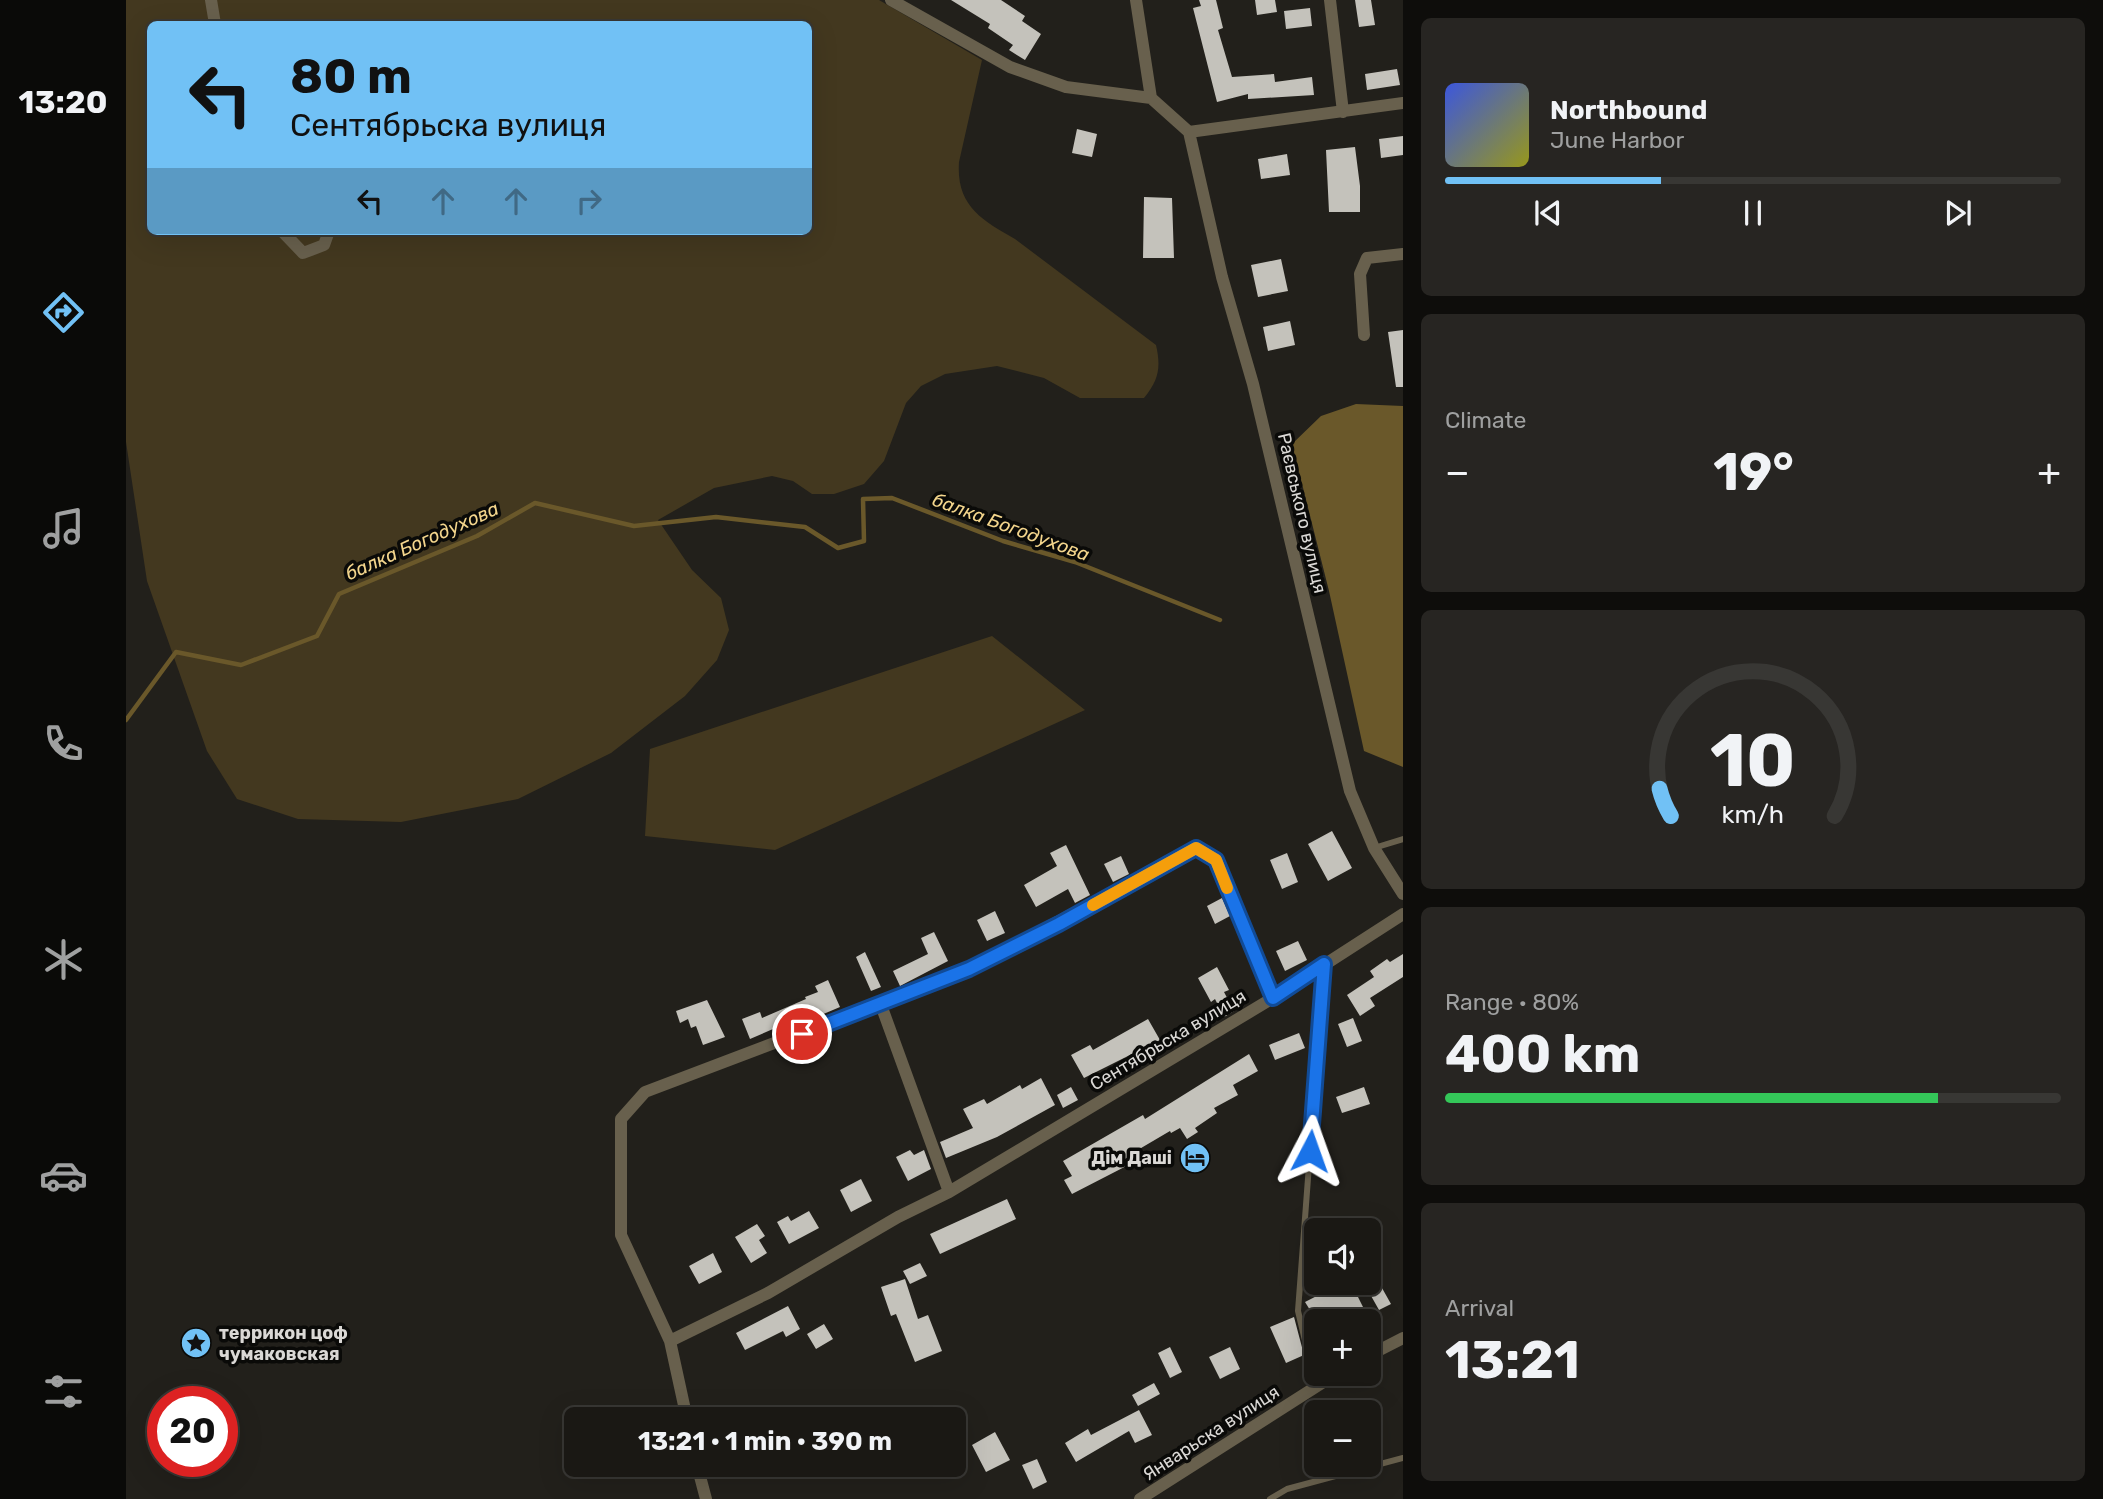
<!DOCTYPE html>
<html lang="en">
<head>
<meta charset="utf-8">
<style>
	body { margin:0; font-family:Rubik,sans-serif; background:#272522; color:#f1f3f6; height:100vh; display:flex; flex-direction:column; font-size:26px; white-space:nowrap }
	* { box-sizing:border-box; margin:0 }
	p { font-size:23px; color:#9fa0a0 }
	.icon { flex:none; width:38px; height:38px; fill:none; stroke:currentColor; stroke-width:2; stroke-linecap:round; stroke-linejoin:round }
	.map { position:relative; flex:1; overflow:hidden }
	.side { display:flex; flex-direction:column; gap:18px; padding:18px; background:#0e0d0b; width:700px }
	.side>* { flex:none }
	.banner { position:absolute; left:21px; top:21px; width:665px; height:214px; border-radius:10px; box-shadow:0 7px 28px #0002,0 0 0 2px #383734; background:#71c1f5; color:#111; overflow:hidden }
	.tools { position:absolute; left:1178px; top:1218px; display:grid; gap:14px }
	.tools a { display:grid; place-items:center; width:77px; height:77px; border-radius:10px; background:#1a1814; box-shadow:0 7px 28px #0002,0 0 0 2px #383734; font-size:35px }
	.speed { position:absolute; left:21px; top:1386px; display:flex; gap:14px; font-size:35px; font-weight:700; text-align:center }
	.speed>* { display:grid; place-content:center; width:91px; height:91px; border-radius:50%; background:#1a1814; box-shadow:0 7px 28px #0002,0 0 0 2px #383734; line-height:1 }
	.speed .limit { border:10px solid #d22; background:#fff; color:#111 }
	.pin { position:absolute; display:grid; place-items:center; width:60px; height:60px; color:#fff; margin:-30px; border:4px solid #fff; border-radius:50%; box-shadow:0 2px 7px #0007 }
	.me { position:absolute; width:77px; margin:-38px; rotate:4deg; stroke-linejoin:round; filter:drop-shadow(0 0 5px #0008) }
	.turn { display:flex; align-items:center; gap:24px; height:147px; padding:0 28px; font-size:32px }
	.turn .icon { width:91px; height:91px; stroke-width:2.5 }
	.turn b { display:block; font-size:49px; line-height:60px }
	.lanes { display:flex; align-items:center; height:66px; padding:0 28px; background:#0003; justify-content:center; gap:35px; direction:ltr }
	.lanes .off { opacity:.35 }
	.big { font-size:52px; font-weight:700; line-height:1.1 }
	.side .tile { flex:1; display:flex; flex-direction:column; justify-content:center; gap:10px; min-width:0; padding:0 24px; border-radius:10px; background:#272522 }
	.side .dial { align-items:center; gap:0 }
	.dial svg { height:182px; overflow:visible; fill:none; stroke:#383734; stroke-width:7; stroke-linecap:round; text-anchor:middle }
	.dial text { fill:#f1f3f6; stroke:none }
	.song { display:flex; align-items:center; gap:21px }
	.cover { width:84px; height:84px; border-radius:10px; background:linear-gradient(135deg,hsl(230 70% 55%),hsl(60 70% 35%)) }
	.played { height:7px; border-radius:4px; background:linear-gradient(90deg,#71c1f5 35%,#383734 35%) }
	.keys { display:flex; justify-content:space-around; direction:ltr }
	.heat { display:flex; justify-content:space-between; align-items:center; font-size:38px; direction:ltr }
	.charge { height:10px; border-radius:5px; background:linear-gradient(90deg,#34c759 80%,#383734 0) }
	.trip { position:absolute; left:438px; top:1407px; width:402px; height:70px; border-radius:10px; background:#1a1814; box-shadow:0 7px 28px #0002,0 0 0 2px #383734; font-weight:700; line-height:70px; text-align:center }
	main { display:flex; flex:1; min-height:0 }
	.tabs { display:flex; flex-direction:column; width:126px; justify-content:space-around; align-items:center; background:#0a0a08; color:#9fa0a0 }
	.tabs .icon { width:49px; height:49px }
	.tabs .on { color:#71c1f5 }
	.tabs b { font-size:32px; color:#f1f3f6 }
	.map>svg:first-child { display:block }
	.green { fill:#43381f; fill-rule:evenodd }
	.water { fill:#6a582a }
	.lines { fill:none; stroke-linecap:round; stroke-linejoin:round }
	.stream { stroke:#6a582a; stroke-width:4.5 }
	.building { fill:#c4c2bb }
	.service { stroke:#68604d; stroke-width:6 }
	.minor { stroke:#68604d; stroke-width:12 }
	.route-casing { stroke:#114b97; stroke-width:18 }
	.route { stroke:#1a73e8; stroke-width:12 }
	.slow { stroke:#f59e0b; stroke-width:12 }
	.labels { text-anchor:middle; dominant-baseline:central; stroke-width:7; stroke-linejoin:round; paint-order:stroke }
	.street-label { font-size:18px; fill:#dad8d5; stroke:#0a0a08 }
	.poi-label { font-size:18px; font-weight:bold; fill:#dad8d5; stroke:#0a0a08; text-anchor:end }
	.water-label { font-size:19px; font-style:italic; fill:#f3d58c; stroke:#0a0a08 }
</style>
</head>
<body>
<main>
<nav class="tabs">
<b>13:20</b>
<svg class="icon on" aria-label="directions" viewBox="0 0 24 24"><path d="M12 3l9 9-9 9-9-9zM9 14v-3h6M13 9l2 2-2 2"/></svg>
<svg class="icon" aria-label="music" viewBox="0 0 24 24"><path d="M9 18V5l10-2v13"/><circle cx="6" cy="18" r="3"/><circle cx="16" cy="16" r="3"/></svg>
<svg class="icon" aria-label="phone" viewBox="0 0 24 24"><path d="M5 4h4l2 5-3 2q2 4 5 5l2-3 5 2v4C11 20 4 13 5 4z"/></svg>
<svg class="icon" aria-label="climate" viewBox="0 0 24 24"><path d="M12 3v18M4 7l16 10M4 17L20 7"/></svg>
<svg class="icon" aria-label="car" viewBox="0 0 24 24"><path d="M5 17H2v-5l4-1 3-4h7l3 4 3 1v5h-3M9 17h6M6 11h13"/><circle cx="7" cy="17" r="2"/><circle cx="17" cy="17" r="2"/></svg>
<svg class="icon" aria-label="filters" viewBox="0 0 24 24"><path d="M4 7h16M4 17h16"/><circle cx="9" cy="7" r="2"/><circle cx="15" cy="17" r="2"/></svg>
</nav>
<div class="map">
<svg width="1277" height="1499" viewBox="0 0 1277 1499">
	<rect width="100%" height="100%" fill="#22201b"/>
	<!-- green -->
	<path class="green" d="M0 0H753L856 60 833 162C830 205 855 220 889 239L1030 345C1035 367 1033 380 1018 398H954L918 378 871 366 819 374 795 386 780 403 758 461 738 484 708 494H686L667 481 646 476 588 488 532 520 566 570 595 598 603 630 591 660 559 696 485 753 392 799 275 822 172 819 111 799 81 751 21 581 0 442ZM24 24H682V231H24Z
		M866 636 959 710 649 850 519 836 524 749Z"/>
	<!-- water -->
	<path class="water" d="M1230 404 1277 406V767L1238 751 1203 591 1166 444 1195 416Z"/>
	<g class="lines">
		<!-- stream -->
		<path class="stream" d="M0 720 50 652 115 665 191 636 213 594 351 536 409 503 508 526 590 517 679 527 712 548 738 541 737 499 766 498 877 541 949 562 1094 620"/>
	</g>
	<!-- building -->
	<path class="building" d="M825 0H875L899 16 896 21 915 34 899 60 883 50 887 45 862 28 864 24Z
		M1073 0H1090L1097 28 1092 30 1106 77 1148 74 1149 82 1186 77 1188 95 1122 99V94L1091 102 1067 8 1075 6Z
		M1129 0H1149L1151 12 1131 15Z
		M1229 0H1245L1249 25 1233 27Z
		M1184 8 1186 26 1160 29 1158 11Z
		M1271 69 1274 85 1241 90 1239 74Z
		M951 129 971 134 966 157 946 153Z
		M1277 136V155L1255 158 1253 139Z
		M1229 147 1234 186V212H1203L1200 150Z
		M1161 154 1164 175 1135 179 1132 159Z
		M1018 197 1046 198 1048 258H1017Z
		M1155 259 1162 291 1132 297 1125 265Z
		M1164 321 1169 345 1142 351 1137 327Z
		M1277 330V387H1270L1262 332Z
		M1206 831 1226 868 1202 881 1182 844Z
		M940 845 964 895 949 903 942 889 910 907 898 885 931 866 924 853Z
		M1161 853 1172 882 1156 889 1144 860Z
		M995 856 1003 874 987 882 978 864Z
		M1096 898 1104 916 1089 924 1081 906Z
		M869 911 879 933 861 941 851 920Z
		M808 932 822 961 774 986 767 971 802 954 795 938Z
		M1172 941 1181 960 1159 971 1150 951Z
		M739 952 755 987 745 991 730 957Z
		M1277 954V977L1244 998 1249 1006 1234 1016 1221 995 1248 977 1244 971 1261 959 1264 962Z
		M1091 967 1103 990 1098 992 1108 1011 1098 1017 1089 999 1085 1002 1072 978Z
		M702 980 714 1007 688 1018 687 1016 656 1030 654 1026 624 1039 616 1019 634 1012 636 1018 680 999 679 997 692 992 689 986Z
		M581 1000 599 1037 577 1045 570 1026 565 1028 562 1019 554 1023 550 1011Z
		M1227 1018 1236 1041 1221 1047 1212 1024Z
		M1022 1019 1034 1040 958 1078 945 1055 964 1045 967 1050Z
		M1173 1033 1179 1048 1149 1060 1143 1045Z
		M1123 1054 1132 1071 1107 1085 1112 1095 1088 1108 1091 1113 1069 1128 1072 1132 1061 1139 1054 1128 1045 1133 1044 1131 1010 1151 1014 1159 946 1194 938 1180 946 1176 937 1161 1017 1115 1019 1119Z
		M915 1078 929 1105 871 1137 820 1158 814 1142 847 1128 837 1109 858 1099 861 1104 894 1085 896 1089Z
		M945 1087 952 1100 937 1108 931 1095Z
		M1238 1087 1244 1104 1216 1113 1210 1097Z
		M784 1150 788 1155 798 1150 805 1169 782 1181 770 1157Z
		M735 1179 746 1201 725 1212 714 1190Z
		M881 1199 890 1219 814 1254 804 1234Z
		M683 1211 693 1228 663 1244 651 1222 662 1216 665 1221Z
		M631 1224 639 1236 633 1240 641 1253 625 1263 609 1237Z
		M587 1253 596 1272 573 1284 563 1266Z
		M794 1263 801 1276 784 1284 777 1271Z
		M779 1279 792 1319 802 1315 816 1351 789 1362 770 1314 765 1316 755 1287Z
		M1216 1283H1225L1237 1307 1221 1315 1217 1307 1181 1326 1178 1313 1184 1310 1179 1302Z
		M1256 1288 1265 1304 1253 1310 1244 1294Z
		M662 1306 674 1329 660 1337 657 1331 619 1350 610 1333Z
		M1168 1317 1178 1355 1160 1363 1144 1327Z
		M698 1324 707 1339 690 1349 681 1334Z
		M1044 1347 1056 1372 1044 1378 1032 1353Z
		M1104 1347 1114 1369 1094 1379 1083 1357Z
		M1028 1383 1034 1394 1012 1406 1006 1395Z
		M1013 1410 1026 1435 1009 1443 1003 1431 950 1462 939 1443 962 1429 965 1435Z
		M869 1432 884 1460 860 1472 846 1445Z
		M911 1459 921 1482 907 1489 896 1465Z"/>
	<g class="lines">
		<!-- service -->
		<path class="service" d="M1248 848 1277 839
			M1190 1363 1181 1349 1172 1311 1198 966
			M1144 1499 1161 1489 1277 1458"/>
		<!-- minor -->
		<path class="minor" d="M85 0 89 24
			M765 0 884 67 940 87 1025 98 1063 132
			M1010 0 1025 98
			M1204 0 1217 112
			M1063 132 1096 277 1127 384 1224 791 1248 848 1277 894
			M1063 132 1277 103
			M156 231 177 253 198 245 203 231
			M1238 335 1234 274 1241 258 1277 254
			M755 1005 823 1192
			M544 1341 642 1293 772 1217 823 1192 1147 998 1277 914
			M1242 1356 1277 1338
			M561 1419 544 1341 495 1235V1119L519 1092 843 969 1070 848 1090 860 1147 998
			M571 1465 580 1499
			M1014 1499 1210 1374"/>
	</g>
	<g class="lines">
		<!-- route casing -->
		<g class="route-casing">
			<path id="route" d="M676 1034 843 969 933 924 1070 848 1090 860 1147 998 1198 964 1184 1151"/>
		</g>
		<!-- route -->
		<use href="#route" class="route"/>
		<!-- slow -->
		<path class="slow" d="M967 905 1070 848 1090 860 1101 888"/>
	</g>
	<!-- icons -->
	<defs>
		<g id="hotel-disc" transform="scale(1.575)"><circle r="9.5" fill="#71c1f5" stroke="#0a0a08"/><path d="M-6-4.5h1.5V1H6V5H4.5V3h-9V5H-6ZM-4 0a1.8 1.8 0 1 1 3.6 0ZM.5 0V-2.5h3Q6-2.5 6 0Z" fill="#111"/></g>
		<g id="sight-disc" transform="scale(1.575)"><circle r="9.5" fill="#71c1f5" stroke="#0a0a08"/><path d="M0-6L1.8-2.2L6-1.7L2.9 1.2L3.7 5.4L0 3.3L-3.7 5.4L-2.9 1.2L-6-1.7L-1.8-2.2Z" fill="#111"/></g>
	</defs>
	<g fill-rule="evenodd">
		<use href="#hotel-disc" x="1069" y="1158"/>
		<use href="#sight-disc" x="70" y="1343"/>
	</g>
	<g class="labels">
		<!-- street labels -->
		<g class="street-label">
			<text transform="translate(1176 513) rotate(77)">Раєвського вулиця</text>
			<text transform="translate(1042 1040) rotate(-31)">Сентябрьска вулиця</text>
			<text transform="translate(1085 1433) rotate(-33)">Январьска вулиця</text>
		</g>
		<!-- poi labels -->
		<g class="poi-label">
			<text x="1046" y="1158">Дім Даші</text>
			<text x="93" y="1333" text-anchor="start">террикон цоф<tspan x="93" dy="21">чумаковская</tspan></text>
		</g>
		<!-- water labels -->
		<g class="water-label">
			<text transform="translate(885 527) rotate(20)">балка Богодухова</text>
			<text transform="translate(296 541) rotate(-24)">балка Богодухова</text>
		</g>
	</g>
</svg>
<div class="tools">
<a><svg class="icon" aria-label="sound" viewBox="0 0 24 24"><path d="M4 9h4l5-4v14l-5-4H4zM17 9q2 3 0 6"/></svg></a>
<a>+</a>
<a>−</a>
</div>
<div class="speed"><div class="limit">20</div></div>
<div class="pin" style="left:676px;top:1034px;background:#d93025"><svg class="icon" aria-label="arrive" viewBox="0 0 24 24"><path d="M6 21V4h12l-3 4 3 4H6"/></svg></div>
<svg class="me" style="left:1184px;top:1151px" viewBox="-20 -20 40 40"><path d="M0-17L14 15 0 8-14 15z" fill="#1a73e8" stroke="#fff" stroke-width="4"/></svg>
<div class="trip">13:21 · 1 min · 390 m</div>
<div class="banner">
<div class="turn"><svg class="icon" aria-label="left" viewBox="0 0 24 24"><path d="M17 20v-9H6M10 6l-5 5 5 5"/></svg><div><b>80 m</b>Сентябрьска вулиця</div></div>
<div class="lanes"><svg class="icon" aria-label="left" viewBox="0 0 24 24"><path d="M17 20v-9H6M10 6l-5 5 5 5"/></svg><svg class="icon off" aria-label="ahead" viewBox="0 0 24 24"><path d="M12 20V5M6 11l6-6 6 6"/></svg><svg class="icon off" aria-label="ahead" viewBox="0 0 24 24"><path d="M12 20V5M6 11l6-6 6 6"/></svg><svg class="icon off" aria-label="right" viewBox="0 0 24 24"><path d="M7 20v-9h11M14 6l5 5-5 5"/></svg></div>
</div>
</div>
<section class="side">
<div class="tile">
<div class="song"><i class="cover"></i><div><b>Northbound</b><p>June Harbor</p></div></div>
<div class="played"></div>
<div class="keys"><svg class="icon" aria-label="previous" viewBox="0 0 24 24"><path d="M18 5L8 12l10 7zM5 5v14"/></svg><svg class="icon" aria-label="pause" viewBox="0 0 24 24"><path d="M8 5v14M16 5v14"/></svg><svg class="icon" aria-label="next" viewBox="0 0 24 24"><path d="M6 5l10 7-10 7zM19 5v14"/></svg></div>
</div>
<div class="tile"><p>Climate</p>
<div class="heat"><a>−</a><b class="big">19°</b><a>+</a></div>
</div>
<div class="tile dial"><svg viewBox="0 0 100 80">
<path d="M14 69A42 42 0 1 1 86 69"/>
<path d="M14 69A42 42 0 0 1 9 57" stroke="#71c1f5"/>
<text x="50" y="56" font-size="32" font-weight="700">10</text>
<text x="50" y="72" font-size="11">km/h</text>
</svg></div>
<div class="tile"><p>Range · 80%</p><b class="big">400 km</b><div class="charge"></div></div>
<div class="tile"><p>Arrival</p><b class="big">13:21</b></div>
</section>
</main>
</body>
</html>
